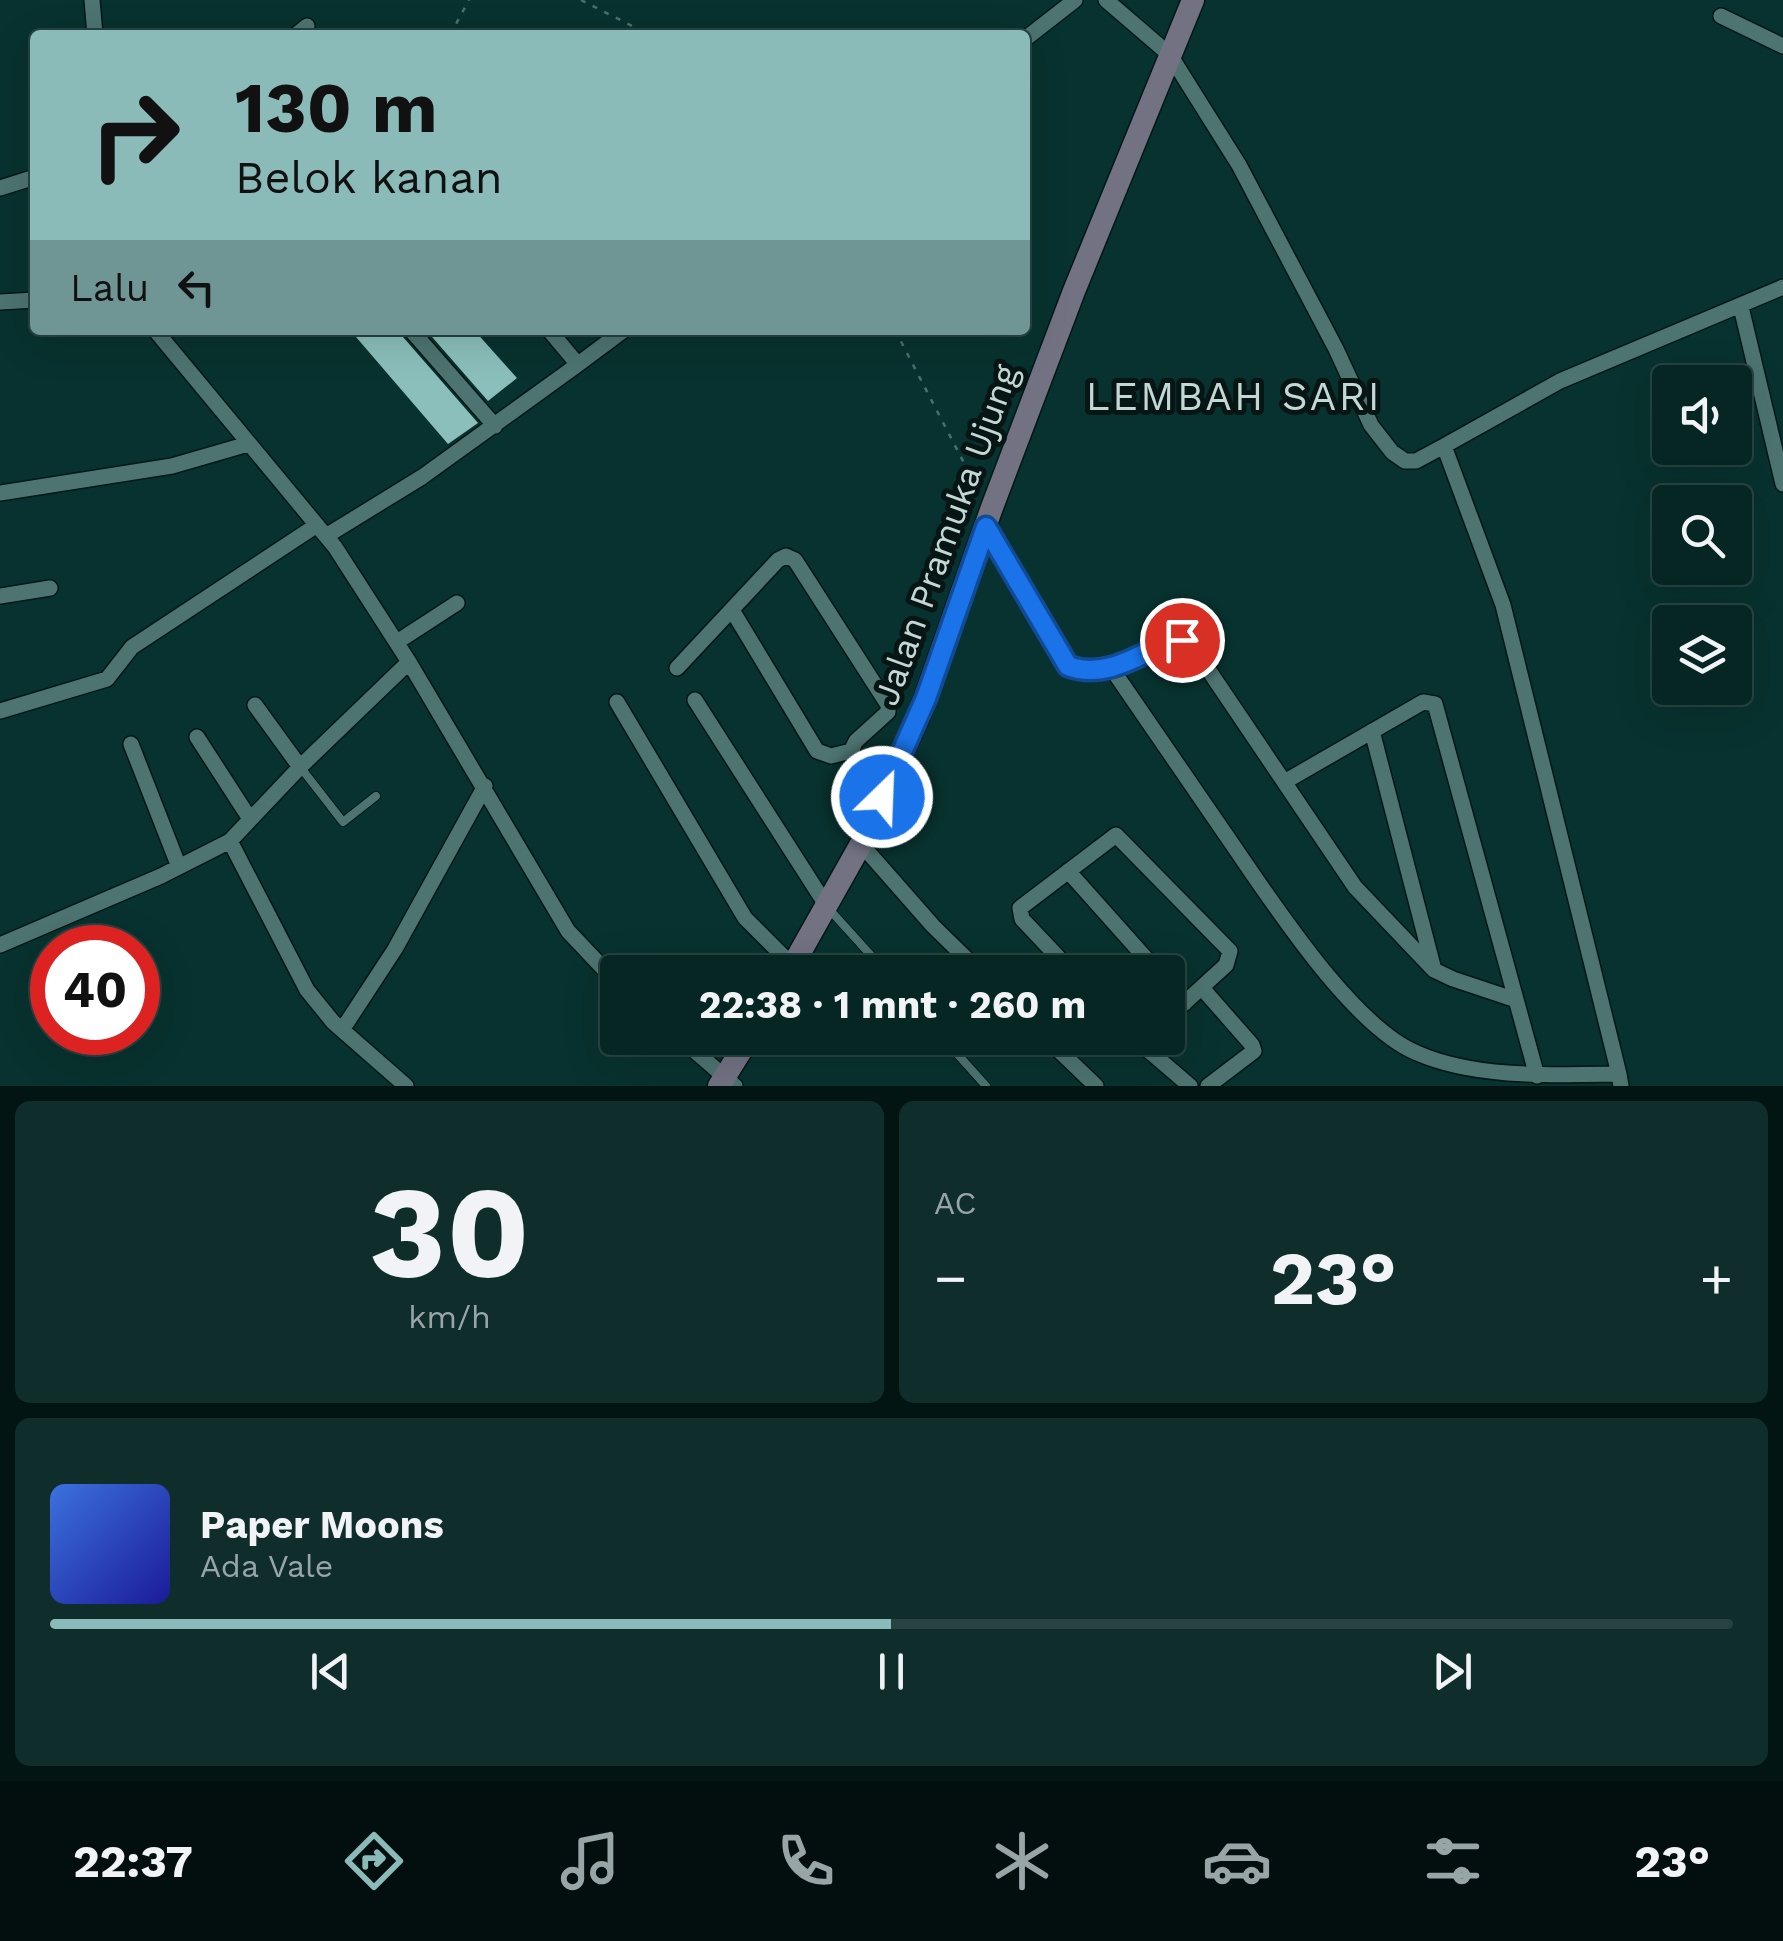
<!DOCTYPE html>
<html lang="id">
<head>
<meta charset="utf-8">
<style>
	body { margin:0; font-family:"Work Sans",sans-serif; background:#0f2e2b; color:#f1f3f6; height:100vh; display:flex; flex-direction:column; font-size:38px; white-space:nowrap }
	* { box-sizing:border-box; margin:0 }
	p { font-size:32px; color:#98a5a6 }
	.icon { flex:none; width:55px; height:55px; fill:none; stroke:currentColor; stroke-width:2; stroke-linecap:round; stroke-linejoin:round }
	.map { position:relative; height:1086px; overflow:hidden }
	.details { display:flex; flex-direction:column; gap:15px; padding:15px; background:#031513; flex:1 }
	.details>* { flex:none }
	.banner { position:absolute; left:30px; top:30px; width:1000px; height:305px; border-radius:10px; box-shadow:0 10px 40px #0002,0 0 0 2px #274341; background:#8bbbb9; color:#111; overflow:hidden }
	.tools { position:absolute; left:1652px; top:365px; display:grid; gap:20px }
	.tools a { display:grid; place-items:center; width:100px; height:100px; border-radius:10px; background:#062623; box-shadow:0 10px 40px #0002,0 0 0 2px #274341; font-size:50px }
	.speed { position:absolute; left:30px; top:925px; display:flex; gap:20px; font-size:50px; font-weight:700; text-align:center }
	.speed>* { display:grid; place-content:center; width:130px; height:130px; border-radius:50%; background:#062623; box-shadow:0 10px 40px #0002,0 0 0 2px #274341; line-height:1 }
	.speed .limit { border:15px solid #d22; background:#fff; color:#111 }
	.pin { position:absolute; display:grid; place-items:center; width:85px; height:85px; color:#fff; margin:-42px; border:5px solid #fff; border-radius:50%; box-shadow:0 2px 10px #0007 }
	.me { position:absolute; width:110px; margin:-55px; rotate:24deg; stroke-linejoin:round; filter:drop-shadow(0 0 8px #0008) }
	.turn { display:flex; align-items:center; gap:35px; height:210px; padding:0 40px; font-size:45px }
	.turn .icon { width:130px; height:130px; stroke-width:2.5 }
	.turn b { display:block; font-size:70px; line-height:85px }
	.then { display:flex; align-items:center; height:95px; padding:0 40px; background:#0003; gap:20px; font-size:38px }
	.big { font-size:75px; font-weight:700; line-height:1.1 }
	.details .widget { flex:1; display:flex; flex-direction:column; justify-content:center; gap:15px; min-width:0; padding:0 35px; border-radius:15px; background:#0f2e2b }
	.details .dial { align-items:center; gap:0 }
	.dial b { font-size:130px; line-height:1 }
	.song { display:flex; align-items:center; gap:30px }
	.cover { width:120px; height:120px; border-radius:15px; background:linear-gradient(135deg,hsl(220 70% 55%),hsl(240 70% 35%)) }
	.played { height:10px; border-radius:5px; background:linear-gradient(90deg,#8bbbb9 50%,#274341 50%) }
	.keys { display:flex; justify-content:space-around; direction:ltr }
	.heat { display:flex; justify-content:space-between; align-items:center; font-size:55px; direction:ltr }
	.details .tiles { flex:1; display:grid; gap:15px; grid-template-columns:1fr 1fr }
	.widget:last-child { grid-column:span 2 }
	.trip { position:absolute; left:600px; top:955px; width:585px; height:100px; border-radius:10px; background:#062623; box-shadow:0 10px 40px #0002,0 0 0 2px #274341; font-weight:700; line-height:100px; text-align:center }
	.menu { display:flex; height:160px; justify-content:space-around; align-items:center; background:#020f0e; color:#98a5a6 }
	.menu .icon { width:70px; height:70px }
	.menu .current { color:#8bbbb9 }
	.menu b { font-size:45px; color:#f1f3f6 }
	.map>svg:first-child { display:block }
	.building { fill:#8bbfbb }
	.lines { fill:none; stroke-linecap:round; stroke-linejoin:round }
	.lane-casing { stroke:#001816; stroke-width:10 }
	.street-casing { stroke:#001816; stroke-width:18 }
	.secondary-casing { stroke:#001816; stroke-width:25 }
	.path { stroke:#4d6f6c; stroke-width:2.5; stroke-dasharray:5 8; stroke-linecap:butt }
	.lane { stroke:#4d7471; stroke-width:8 }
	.street { stroke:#4d7471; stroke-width:15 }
	.secondary { stroke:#727283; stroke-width:22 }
	.route-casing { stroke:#114b97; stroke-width:25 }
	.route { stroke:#1a73e8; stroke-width:18 }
	.labels { text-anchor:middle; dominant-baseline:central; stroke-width:10; stroke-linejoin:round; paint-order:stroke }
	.street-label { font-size:35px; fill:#c3d7d5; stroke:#071615 }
	.quarter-label { font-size:40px; letter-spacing:2.5px; fill:#c3d7d5; stroke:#071615 }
</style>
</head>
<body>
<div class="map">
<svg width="1783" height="1086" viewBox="0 0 1783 1086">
	<rect width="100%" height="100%" fill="#08322f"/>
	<!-- building -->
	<path class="building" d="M350 330H400L403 337 478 423 448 444Z
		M426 330H474L517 378 488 401Z"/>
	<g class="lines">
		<!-- lane casing -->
		<g class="lane-casing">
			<path id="lane" d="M301 768 343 822 376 796
				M829 909 886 972
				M943 1038 986 1086"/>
		</g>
		<!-- street casing -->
		<g class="street-casing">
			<path id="street" d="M92 0 95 35
				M1106 0 1170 55 1239 165 1336 349 1371 425 1392 452 1405 461H1416L1444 446 1560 381 1783 287
				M1721 16 1783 46
				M296 35 307 26
				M1025 39 1075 0
				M0 188 35 177
				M0 302 35 300
				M1741 307 1783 484
				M155 330 335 547 409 662 568 931 618 984
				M411 330 495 426
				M573 368 624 330
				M1444 446 1503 605 1619 1074
				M0 493 172 466 248 444
				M986 527 1068 666 1076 669H1112C1151 725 1189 782 1228 838 1269 897 1351 1026 1417 1053 1476 1079 1556 1075 1619 1074L1621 1086
				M326 536 422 477 573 368 575 361 549 330
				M0 596 50 588
				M732 610 817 751 831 756 851 751
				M397 642 457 603
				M677 668 778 560 786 556 795 560 888 705V712L856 741 851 751 882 797
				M1112 669 1174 639 1191 644 1355 887 1434 970 1453 979 1513 999
				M695 700 826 905
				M617 702 745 918 793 966
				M255 705 300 767
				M0 711 107 679 132 647 317 525
				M1372 731 1434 970
				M197 737 250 819
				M131 744 179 867
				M1286 781 1423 702 1435 704 1537 1076
				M230 841 300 767 409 662
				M861 844 933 926 980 972
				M1068 871 1158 972
				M0 945 161 876 230 841 307 990 333 1022 406 1086
				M1072 972 1022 919 1020 908 1116 835 1230 951 1226 965 1168 1018
				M1168 983 1185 1003
				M1202 988 1252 1045 1254 1051 1208 1086
				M342 1030 395 949 485 786
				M680 1038 735 1086
				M1046 1038 1096 1086
				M1134 1038 1190 1086"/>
		</g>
		<!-- secondary casing -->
		<g class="secondary-casing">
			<path id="secondary" d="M789 972 861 844 920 713 991 510 1074 291 1193 0
				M719 1086 749 1038"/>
		</g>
		<!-- path -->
		<path class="path" d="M581 0 650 35
			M450 35 469 0
			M895 330 977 488"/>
		<!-- lane -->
		<use href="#lane" class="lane"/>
		<!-- street -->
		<use href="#street" class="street"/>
		<!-- secondary -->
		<use href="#secondary" class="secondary"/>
	</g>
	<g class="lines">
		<!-- route casing -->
		<g class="route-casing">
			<path id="route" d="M882 797 926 698 986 527 1068 666C1106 680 1141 654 1174 639L1182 640"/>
		</g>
		<!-- route -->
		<use href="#route" class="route"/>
	</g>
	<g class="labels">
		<!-- street labels -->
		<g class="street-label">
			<text transform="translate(946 535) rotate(-70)">Jalan Pramuka Ujung</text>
		</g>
		<!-- quarter labels -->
		<g class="quarter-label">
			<text x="1234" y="396">LEMBAH SARI</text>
		</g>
	</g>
</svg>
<div class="tools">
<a><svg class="icon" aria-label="sound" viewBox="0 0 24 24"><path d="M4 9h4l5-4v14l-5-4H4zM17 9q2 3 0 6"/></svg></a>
<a><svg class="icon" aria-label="search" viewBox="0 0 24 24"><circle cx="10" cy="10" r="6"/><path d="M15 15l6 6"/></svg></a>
<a><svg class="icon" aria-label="layers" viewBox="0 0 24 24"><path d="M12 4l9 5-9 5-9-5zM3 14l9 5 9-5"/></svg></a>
</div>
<div class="speed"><div class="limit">40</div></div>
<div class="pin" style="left:1182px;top:640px;background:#d93025"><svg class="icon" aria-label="arrive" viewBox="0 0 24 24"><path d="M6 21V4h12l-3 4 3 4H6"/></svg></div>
<svg class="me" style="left:882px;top:797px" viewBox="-20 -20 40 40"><circle r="17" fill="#1a73e8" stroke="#fff" stroke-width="3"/><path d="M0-11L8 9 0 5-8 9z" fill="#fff"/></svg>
<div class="trip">22:38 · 1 mnt · 260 m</div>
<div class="banner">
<div class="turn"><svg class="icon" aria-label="right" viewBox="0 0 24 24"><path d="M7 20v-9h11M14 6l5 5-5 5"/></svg><div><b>130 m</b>Belok kanan</div></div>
<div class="then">Lalu<svg class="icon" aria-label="left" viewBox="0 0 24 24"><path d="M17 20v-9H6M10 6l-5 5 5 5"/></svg></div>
</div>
</div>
<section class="details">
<div class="tiles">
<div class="widget dial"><b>30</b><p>km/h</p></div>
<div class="widget"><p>AC</p>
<div class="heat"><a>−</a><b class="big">23°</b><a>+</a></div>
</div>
<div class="widget">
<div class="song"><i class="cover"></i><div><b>Paper Moons</b><p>Ada Vale</p></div></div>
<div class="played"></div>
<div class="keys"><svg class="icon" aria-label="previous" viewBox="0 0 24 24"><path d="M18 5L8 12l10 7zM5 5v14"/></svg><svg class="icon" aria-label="pause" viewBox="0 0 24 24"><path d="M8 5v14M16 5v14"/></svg><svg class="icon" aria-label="next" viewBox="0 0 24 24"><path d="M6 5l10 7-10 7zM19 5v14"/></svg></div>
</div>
</div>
</section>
<nav class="menu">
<b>22:37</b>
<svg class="icon current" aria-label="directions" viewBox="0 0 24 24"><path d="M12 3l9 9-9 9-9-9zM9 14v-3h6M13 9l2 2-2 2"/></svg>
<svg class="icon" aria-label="music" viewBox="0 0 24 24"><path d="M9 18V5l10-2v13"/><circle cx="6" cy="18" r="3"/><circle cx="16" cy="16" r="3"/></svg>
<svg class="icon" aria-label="phone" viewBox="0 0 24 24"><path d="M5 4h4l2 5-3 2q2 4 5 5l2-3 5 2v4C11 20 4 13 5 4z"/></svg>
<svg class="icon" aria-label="climate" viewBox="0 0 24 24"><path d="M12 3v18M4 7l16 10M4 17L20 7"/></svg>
<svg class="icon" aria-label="car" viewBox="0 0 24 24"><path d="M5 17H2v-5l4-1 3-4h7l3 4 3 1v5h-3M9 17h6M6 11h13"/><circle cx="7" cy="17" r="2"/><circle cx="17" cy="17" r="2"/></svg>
<svg class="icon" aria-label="filters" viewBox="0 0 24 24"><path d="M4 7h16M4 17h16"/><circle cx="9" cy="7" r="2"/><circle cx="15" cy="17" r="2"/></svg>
<b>23°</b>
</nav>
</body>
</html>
